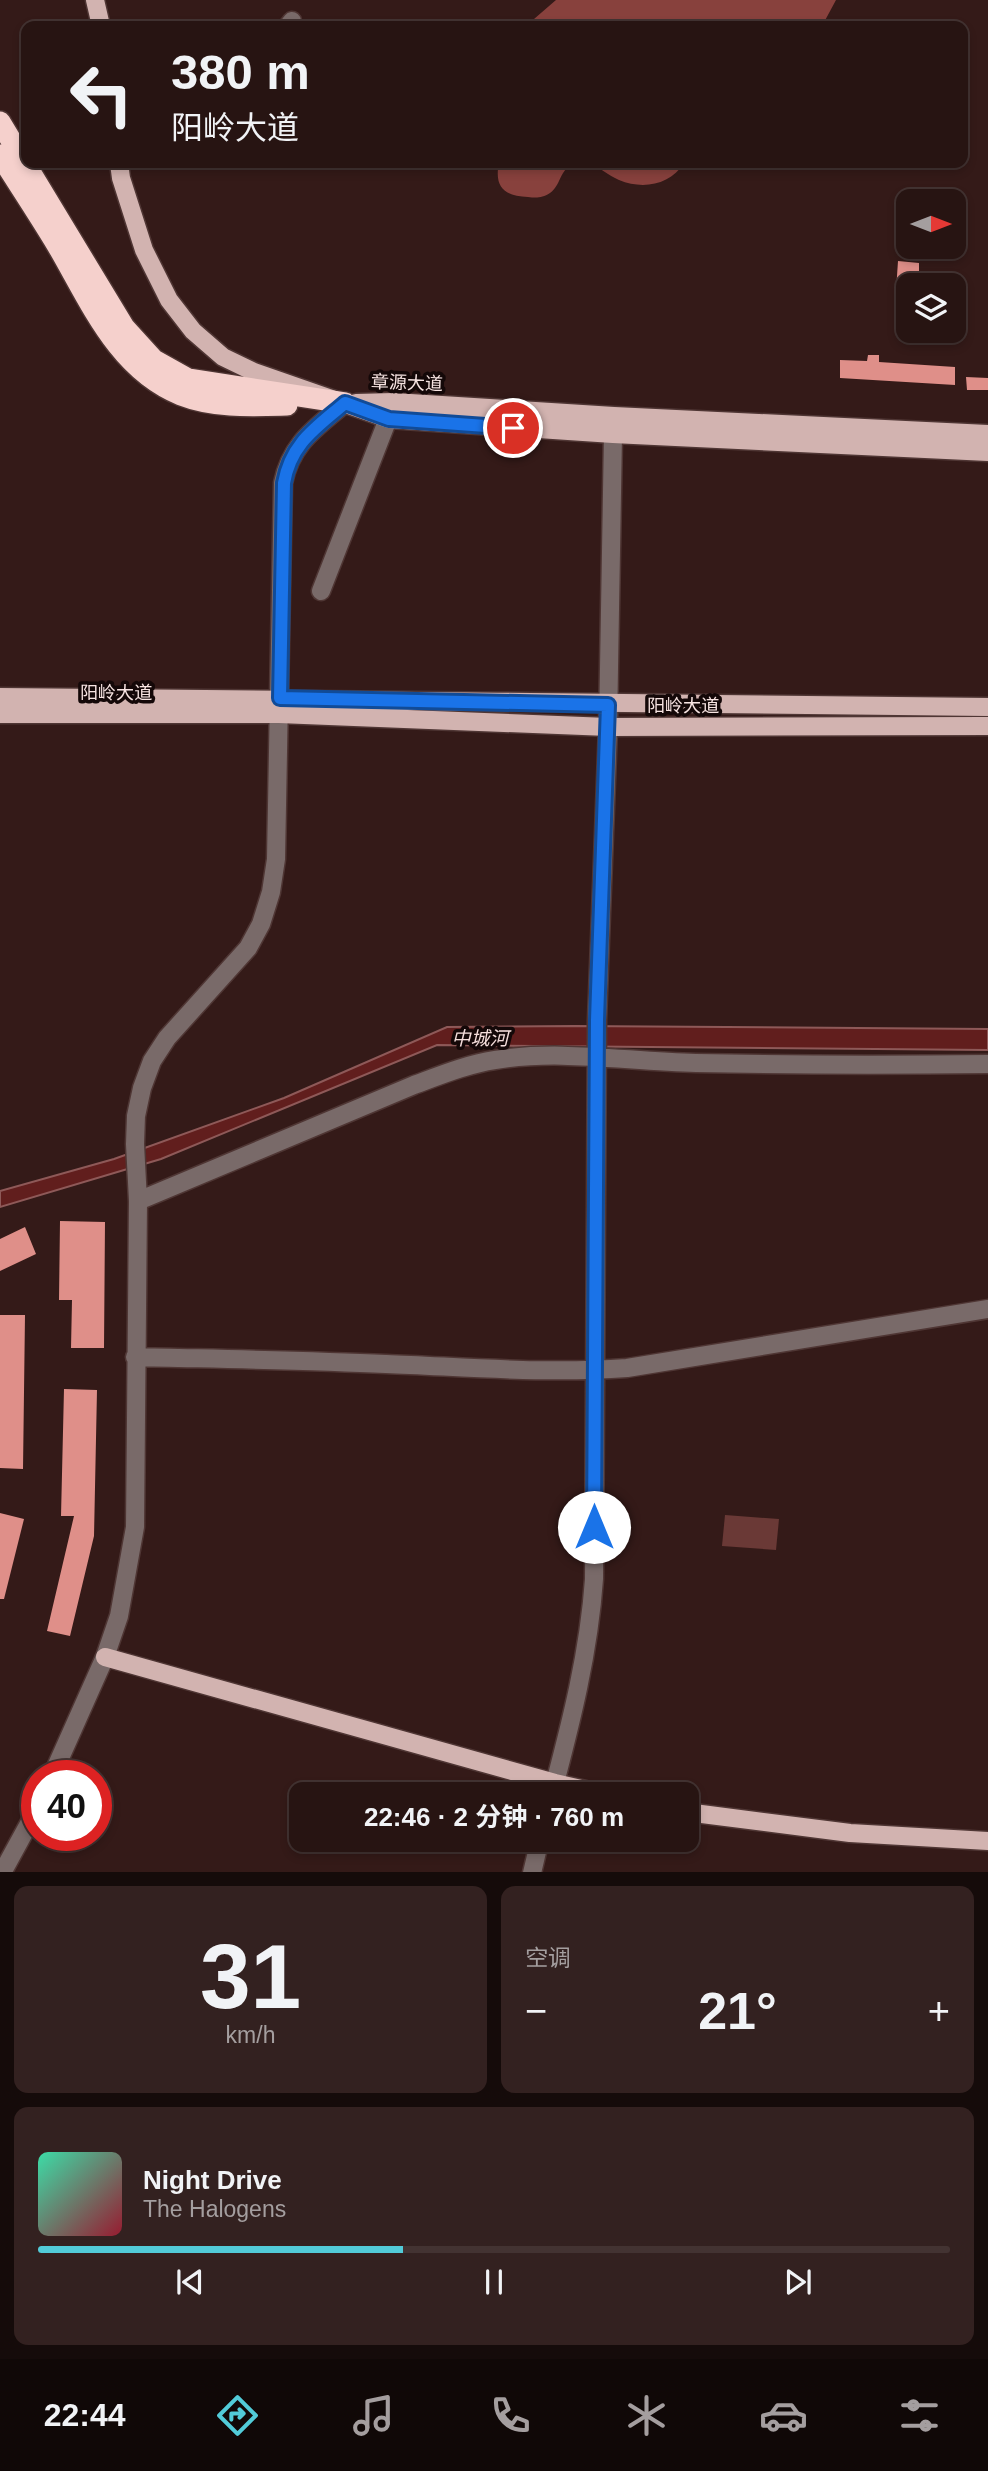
<!DOCTYPE html>
<html lang="zh">
<head>
<meta charset="utf-8">
<style>
	body { margin:0; font-family:Arial,"Noto Sans SC",sans-serif; background:#332120; color:#f1f3f6; height:100vh; display:flex; flex-direction:column; font-size:26px; white-space:nowrap }
	* { box-sizing:border-box; margin:0 }
	p { font-size:23px; color:#a49e9f }
	.icon { flex:none; width:38px; height:38px; fill:none; stroke:currentColor; stroke-width:2; stroke-linecap:round; stroke-linejoin:round }
	.map { position:relative; height:1872px; overflow:hidden }
	.drawer { display:flex; flex-direction:column; gap:14px; padding:14px; background:#150b0a; flex:1 }
	.drawer>* { flex:none }
	.hud { position:absolute; left:21px; top:21px; width:947px; height:147px; border-radius:14px; box-shadow:0 4px 10px #0003,0 0 0 2px #433332; background:#271412; color:#f1f3f6; overflow:hidden }
	.needle { width:46px; rotate:90deg }
	.buttons { position:absolute; left:896px; top:189px; display:grid; gap:14px }
	.buttons a { display:grid; place-items:center; width:70px; height:70px; border-radius:14px; background:#271412; box-shadow:0 4px 10px #0003,0 0 0 2px #433332; font-size:35px }
	.speed { position:absolute; left:21px; top:1760px; display:flex; gap:14px; font-size:35px; font-weight:700; text-align:center }
	.speed>* { display:grid; place-content:center; width:91px; height:91px; border-radius:50%; background:#271412; box-shadow:0 4px 10px #0003,0 0 0 2px #433332; line-height:1 }
	.speed .limit { border:10px solid #d22; background:#fff; color:#111 }
	.pin { position:absolute; display:grid; place-items:center; width:60px; height:60px; color:#fff; margin:-30px; border:4px solid #fff; border-radius:50%; box-shadow:0 2px 7px #0007 }
	.me { position:absolute; width:77px; margin:-38px; rotate:0deg; stroke-linejoin:round; filter:drop-shadow(0 0 5px #0008) }
	.turn { display:flex; align-items:center; gap:24px; height:147px; padding:0 35px; font-size:32px }
	.turn .icon { width:91px; height:91px; stroke-width:2.5 }
	.turn b { display:block; font-size:49px; line-height:60px }
	.big { font-size:52px; font-weight:700; line-height:1.1 }
	.drawer .widget { flex:1; display:flex; flex-direction:column; justify-content:center; gap:10px; min-width:0; padding:0 24px; border-radius:14px; background:#332120 }
	.drawer .dial { align-items:center; gap:0 }
	.dial b { font-size:91px; line-height:1 }
	.song { display:flex; align-items:center; gap:21px }
	.cover { width:84px; height:84px; border-radius:10px; background:linear-gradient(135deg,hsl(160 70% 55%),hsl(350 70% 35%)) }
	.played { height:7px; border-radius:4px; background:linear-gradient(90deg,#52cbd8 40%,#433332 40%) }
	.keys { display:flex; justify-content:space-around; direction:ltr }
	.heat { display:flex; justify-content:space-between; align-items:center; font-size:38px; direction:ltr }
	.drawer .tiles { flex:1; display:grid; gap:14px; grid-template-columns:1fr 1fr }
	.widget:last-child { grid-column:span 2 }
	.trip { position:absolute; left:289px; top:1782px; width:410px; height:70px; border-radius:14px; background:#271412; box-shadow:0 4px 10px #0003,0 0 0 2px #433332; font-weight:700; line-height:70px; text-align:center }
	.tabs { display:flex; height:112px; justify-content:space-around; align-items:center; background:#100807; color:#a49e9f }
	.tabs .icon { width:49px; height:49px }
	.tabs .on { color:#52cbd8 }
	.tabs b { font-size:32px; color:#f1f3f6 }
	.map>svg:first-child { display:block }
	.green { fill:#6a3936 }
	.forest { fill:#88413d }
	.water { fill:#611e1d; stroke:#8e5958; stroke-width:2 }
	.building { fill:#df8f89 }
	.lines { fill:none; stroke-linecap:round; stroke-linejoin:round }
	.minor-casing { stroke:#4f3634; stroke-width:21 }
	.major-casing { stroke:#4f3634; stroke-width:21 }
	.highway-casing { stroke:#4f3634; stroke-width:24 }
	.minor { stroke:#796a69; stroke-width:18 }
	.major { stroke:#d2b3b0; stroke-width:18 }
	.highway { stroke:#f5d0cc; stroke-width:21 }
	.route-casing { stroke:#114b97; stroke-width:18 }
	.route { stroke:#1a73e8; stroke-width:12 }
	.labels { text-anchor:middle; dominant-baseline:central; stroke-width:7; stroke-linejoin:round; paint-order:stroke }
	.street-label { font-size:18px; fill:#f7e4e2; stroke:#140808 }
	.water-label { font-size:19px; font-style:italic; fill:#f4dddb; stroke:#140808 }
</style>
</head>
<body>
<div class="map">
<svg width="988" height="1873" viewBox="0 0 988 1873">
	<rect width="100%" height="100%" fill="#341a18"/>
	<!-- green -->
	<path class="green" d="M725 1515 779 1519 776 1550 722 1546Z"/>
	<!-- forest -->
	<path class="forest" d="M556 0H836L822 26H529L534 19Z
		M499 163H573C558 173 561 185 550 193 542 198 537 198 528 197 504 196 494 187 499 163Z
		M590 163H684C670 185 643 190 619 180 608 175 600 168 590 163Z"/>
	<!-- water -->
	<path class="water" d="M575 1026 988 1029V1050L437 1045 161 1159 0 1207V1191L114 1159 284 1098 447 1027Z"/>
	<!-- building -->
	<path class="building" d="M898 261 919 263V285H908V322L894 321Z
		M868 355H879V362L955 367V385L840 378V360L867 361Z
		M966 377 988 378V390H967Z
		M60 1221 105 1222 104 1348H71L72 1300H59Z
		M25 1227 36 1254 0 1271V1239Z
		M0 1315H25L23 1469 0 1468Z
		M64 1389 97 1390 94 1536 70 1636 47 1631 74 1516H61Z
		M0 1513 24 1519 4 1599H0Z"/>
	<g class="lines">
		<!-- minor casing -->
		<g class="minor-casing">
			<path id="minor" d="M288 26 292 21
				M321 591 393 406
				M138 1201 414 1085C441 1075 468 1064 495 1060 562 1049 629 1062 696 1063 794 1065 891 1065 988 1064
				M135 1357C219 1359 303 1360 386 1364 467 1367 546 1374 627 1368L988 1309
				M52 1776 105 1657 119 1616 135 1527 138 1201 135 1144 136 1116 142 1088 152 1061 167 1038 248 948 261 924 271 892 276 859 283 483C291 443 316 428 345 403
				M552 1794C571 1723 589 1652 594 1579L597 1020 608 727 613 434
				M2 1873 37 1809
				M532 1873 540 1839"/>
		</g>
		<!-- major casing -->
		<g class="major-casing">
			<path id="major" d="M95 0 101 26
				M119 163 121 178 144 250 169 300 193 331 223 357 254 372 389 419 613 434 988 452
				M356 403 394 402 614 416 988 434
				M0 697C329 698 659 705 988 707
				M0 714H279L608 727 988 726
				M105 1657 555 1783 603 1794
				M686 1812 850 1833 988 1841"/>
		</g>
		<!-- highway casing -->
		<g class="highway-casing">
			<path id="highway" d="M0 122 124 327 154 360 188 379 345 403
				M0 155C19 185 39 215 57 245 90 301 117 369 181 395 214 408 252 406 287 405"/>
		</g>
		<!-- minor -->
		<use href="#minor" class="minor"/>
		<!-- major -->
		<use href="#major" class="major"/>
		<!-- highway -->
		<use href="#highway" class="highway"/>
	</g>
	<g class="lines">
		<!-- route casing -->
		<g class="route-casing">
			<path id="route" d="M513 428 389 419 345 403C316 428 291 443 284 483L280 698 608 705 597 1020 594 1527"/>
		</g>
		<!-- route -->
		<use href="#route" class="route"/>
	</g>
	<g class="labels">
		<!-- street labels -->
		<g class="street-label">
			<text transform="translate(407 383) rotate(2)">章源大道</text>
			<text x="116" y="693">阳岭大道</text>
			<text x="683" y="706">阳岭大道</text>
		</g>
		<!-- water labels -->
		<g class="water-label">
			<text x="480" y="1038">中城河</text>
		</g>
	</g>
</svg>
<div class="buttons">
<a><svg class="needle" viewBox="-14 -14 28 28"><path d="M0-13l5 13h-10z" fill="#e53935"/><path d="M0 13l5-13h-10z" fill="#a49e9f"/></svg></a>
<a><svg class="icon" aria-label="layers" viewBox="0 0 24 24"><path d="M12 4l9 5-9 5-9-5zM3 14l9 5 9-5"/></svg></a>
</div>
<div class="speed"><div class="limit">40</div></div>
<div class="pin" style="left:513px;top:428px;background:#d93025"><svg class="icon" aria-label="arrive" viewBox="0 0 24 24"><path d="M6 21V4h12l-3 4 3 4H6"/></svg></div>
<svg class="me" style="left:594px;top:1527px" viewBox="-20 -20 40 40"><circle r="19" fill="#fff"/><path d="M0-13L10 11 0 6-10 11z" fill="#1a73e8"/></svg>
<div class="trip">22:46 · 2 分钟 · 760 m</div>
<div class="hud">
<div class="turn"><svg class="icon" aria-label="left" viewBox="0 0 24 24"><path d="M17 20v-9H6M10 6l-5 5 5 5"/></svg><div><b>380 m</b>阳岭大道</div></div>
</div>
</div>
<section class="drawer">
<div class="tiles">
<div class="widget dial"><b>31</b><p>km/h</p></div>
<div class="widget"><p>空调</p>
<div class="heat"><a>−</a><b class="big">21°</b><a>+</a></div>
</div>
<div class="widget">
<div class="song"><i class="cover"></i><div><b>Night Drive</b><p>The Halogens</p></div></div>
<div class="played"></div>
<div class="keys"><svg class="icon" aria-label="previous" viewBox="0 0 24 24"><path d="M18 5L8 12l10 7zM5 5v14"/></svg><svg class="icon" aria-label="pause" viewBox="0 0 24 24"><path d="M8 5v14M16 5v14"/></svg><svg class="icon" aria-label="next" viewBox="0 0 24 24"><path d="M6 5l10 7-10 7zM19 5v14"/></svg></div>
</div>
</div>
</section>
<nav class="tabs">
<b>22:44</b>
<svg class="icon on" aria-label="directions" viewBox="0 0 24 24"><path d="M12 3l9 9-9 9-9-9zM9 14v-3h6M13 9l2 2-2 2"/></svg>
<svg class="icon" aria-label="music" viewBox="0 0 24 24"><path d="M9 18V5l10-2v13"/><circle cx="6" cy="18" r="3"/><circle cx="16" cy="16" r="3"/></svg>
<svg class="icon" aria-label="phone" viewBox="0 0 24 24"><path d="M5 4h4l2 5-3 2q2 4 5 5l2-3 5 2v4C11 20 4 13 5 4z"/></svg>
<svg class="icon" aria-label="climate" viewBox="0 0 24 24"><path d="M12 3v18M4 7l16 10M4 17L20 7"/></svg>
<svg class="icon" aria-label="car" viewBox="0 0 24 24"><path d="M5 17H2v-5l4-1 3-4h7l3 4 3 1v5h-3M9 17h6M6 11h13"/><circle cx="7" cy="17" r="2"/><circle cx="17" cy="17" r="2"/></svg>
<svg class="icon" aria-label="filters" viewBox="0 0 24 24"><path d="M4 7h16M4 17h16"/><circle cx="9" cy="7" r="2"/><circle cx="15" cy="17" r="2"/></svg>
</nav>
</body>
</html>
